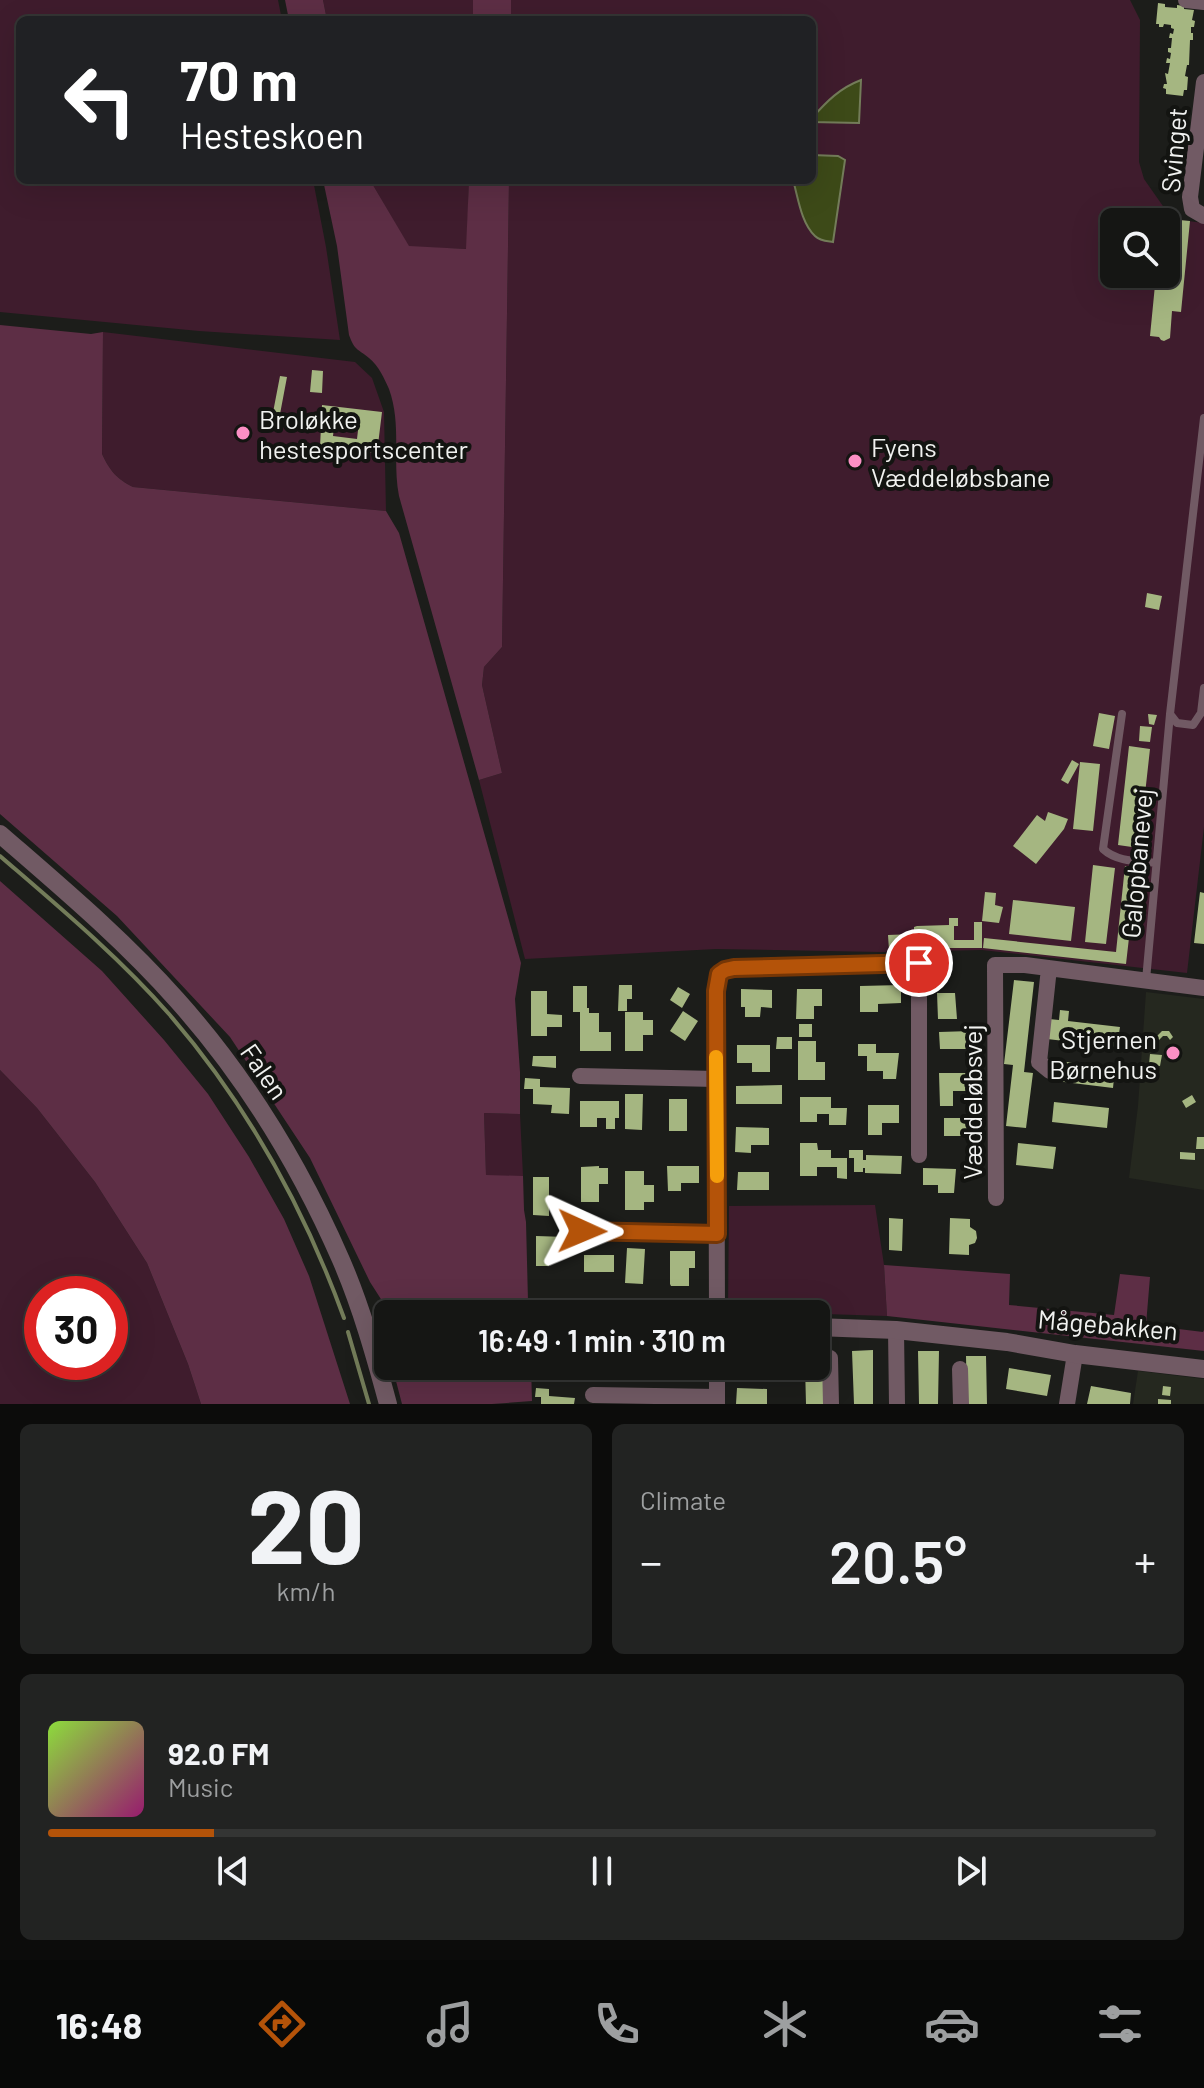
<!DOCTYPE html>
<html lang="en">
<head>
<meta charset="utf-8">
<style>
	body { margin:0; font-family:Barlow,sans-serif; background:#222322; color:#f1f3f6; height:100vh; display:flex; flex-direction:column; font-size:30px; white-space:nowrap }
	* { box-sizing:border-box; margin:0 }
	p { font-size:26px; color:#9d9fa0 }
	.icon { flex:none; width:44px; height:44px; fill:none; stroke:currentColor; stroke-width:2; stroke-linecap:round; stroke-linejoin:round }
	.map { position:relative; height:1404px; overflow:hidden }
	.drawer { display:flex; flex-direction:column; gap:20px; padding:20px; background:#0c0c0b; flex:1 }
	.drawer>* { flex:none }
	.top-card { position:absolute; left:16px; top:16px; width:800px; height:168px; border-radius:12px; box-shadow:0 8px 32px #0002,0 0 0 2px #343534; background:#202124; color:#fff; overflow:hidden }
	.fabs { position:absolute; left:1100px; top:208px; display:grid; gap:16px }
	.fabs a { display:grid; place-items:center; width:80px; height:80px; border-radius:12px; background:#151614; box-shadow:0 8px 32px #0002,0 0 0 2px #343534; font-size:40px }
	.speed { position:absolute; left:24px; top:1276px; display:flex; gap:16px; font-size:40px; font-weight:700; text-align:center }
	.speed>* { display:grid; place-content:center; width:104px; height:104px; border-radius:50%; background:#151614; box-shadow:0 8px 32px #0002,0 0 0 2px #343534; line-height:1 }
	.speed .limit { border:12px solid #d22; background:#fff; color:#111 }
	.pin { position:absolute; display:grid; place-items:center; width:68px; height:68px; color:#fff; margin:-34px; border:4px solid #fff; border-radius:50%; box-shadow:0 2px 8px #0007 }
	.me { position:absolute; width:88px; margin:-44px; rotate:91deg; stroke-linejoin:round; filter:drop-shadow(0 0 6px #0008) }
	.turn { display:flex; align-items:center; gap:28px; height:168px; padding:0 32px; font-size:36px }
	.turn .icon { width:104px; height:104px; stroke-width:2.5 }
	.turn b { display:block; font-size:56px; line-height:68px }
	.big { font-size:60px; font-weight:600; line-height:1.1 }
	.drawer .card { flex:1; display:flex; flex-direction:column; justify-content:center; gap:12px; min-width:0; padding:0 28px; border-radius:12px; background:#222322 }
	.drawer .dial { align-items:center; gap:0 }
	.dial b { font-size:104px; line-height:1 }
	.song { display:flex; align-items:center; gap:24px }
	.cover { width:96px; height:96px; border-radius:12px; background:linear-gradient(135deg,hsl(90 70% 55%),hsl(320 70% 35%)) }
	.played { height:8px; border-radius:4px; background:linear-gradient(90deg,#b45309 15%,#343534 15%) }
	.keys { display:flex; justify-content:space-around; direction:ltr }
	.heat { display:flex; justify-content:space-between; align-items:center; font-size:44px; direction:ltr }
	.drawer .tiles { flex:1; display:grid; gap:20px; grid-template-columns:1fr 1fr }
	.card:last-child { grid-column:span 2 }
	.trip { position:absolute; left:374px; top:1300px; width:456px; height:80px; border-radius:12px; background:#151614; box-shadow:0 8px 32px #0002,0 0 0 2px #343534; font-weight:600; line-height:80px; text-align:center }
	.tabs { display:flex; height:128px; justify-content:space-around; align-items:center; background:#080908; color:#9d9fa0 }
	.tabs .icon { width:56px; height:56px }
	.tabs .on { color:#b45309 }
	.tabs b { font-size:36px; color:#f1f3f6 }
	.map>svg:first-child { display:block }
	.built { fill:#25281f }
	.green { fill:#3f1c2d; fill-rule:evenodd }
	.forest { fill:#5d2e45 }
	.water { fill:#3d4a18; stroke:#737c59; stroke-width:2 }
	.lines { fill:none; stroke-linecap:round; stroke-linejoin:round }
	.stream { stroke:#737c59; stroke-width:4 }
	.building { fill:#a5b681; fill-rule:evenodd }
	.service { stroke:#715a64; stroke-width:8 }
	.minor { stroke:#715a64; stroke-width:16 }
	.tertiary { stroke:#715a64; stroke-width:18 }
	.route-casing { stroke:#753606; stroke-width:20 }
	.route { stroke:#b45309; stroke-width:14 }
	.slow { stroke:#f59e0b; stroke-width:14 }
	.poi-dot { fill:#fb8fc4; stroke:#131411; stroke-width:3 }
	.labels { text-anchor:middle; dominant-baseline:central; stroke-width:8; stroke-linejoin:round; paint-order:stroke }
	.street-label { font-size:26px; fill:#f1f2f0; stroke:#131411 }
	.poi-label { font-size:26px; fill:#f1f2f0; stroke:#131411; text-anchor:start }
</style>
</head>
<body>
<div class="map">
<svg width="1204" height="1404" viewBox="0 0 1204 1404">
	<rect width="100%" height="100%" fill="#1c1d1a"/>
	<!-- built -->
	<path class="built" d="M1146 992 1204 999V1190L1129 1178 1138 1106Z
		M1138 1371 1204 1379V1404H1133Z"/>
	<!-- green -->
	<path class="green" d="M0 0H278L282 20H20V180H313L326 247 340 340 199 331 0 312Z
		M323 0H473V20H327Z
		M511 0H1130L1140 20 1139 162 1144 179 1172 219 1204 223V827L1187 973 982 950 881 952 716 949 525 959 479 780 502 773 482 685 484 667 502 647 509 180H812V20H511ZM1114 222H1166V274H1114Z
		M370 180H469L467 249 409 247Z
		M103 332 355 362 372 378 384 412 386 511 133 487C117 479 110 471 102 454Z
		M0 1070 37 1108 95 1182 147 1263 188 1364 201 1404H0ZM42 1294H110V1362H42Z
		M484 1113 520 1114 523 1176H486Z
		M875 1205 884 1265 887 1316 728 1311 729 1206Z"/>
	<!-- forest -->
	<path class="forest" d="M285 0H323L327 20H289Z
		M473 0H511V20H473Z
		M323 180H370L409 246 466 249 469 180H509L502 647 484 667 482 685 502 773 479 780 399 496C392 461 402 425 389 389 384 378 379 366 369 358 357 348 355 351 349 335L337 246Z
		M0 325 91 334 103 332 102 454C110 471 117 479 133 487L386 511 399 533 521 963 515 999 520 1072V1114L484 1113 486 1175 523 1176 524 1210 526 1222 528 1301 471 1303 424 1314H401L386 1307 370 1282 310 1158 230 1037 117 916 0 814Z
		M0 881 102 971 164 1040 208 1094 249 1157 284 1219 309 1276 350 1404H201L188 1364 147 1263 95 1182 37 1108 0 1070Z
		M884 1265 1010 1274 1009 1305 1114 1315 1120 1274 1150 1277 1146 1325 1203 1332 1204 1330V1351L887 1316Z
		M398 1366H531L532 1401 492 1404H402L396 1381Z"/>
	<!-- water -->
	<path class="water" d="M861 80 859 123 812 122V118C827 101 840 88 861 80Z
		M812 155 838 156 845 160 833 242C827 241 820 241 815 236 801 223 798 197 793 180H812Z"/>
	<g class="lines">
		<!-- stream -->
		<path class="stream" d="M0 856C58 906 118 956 169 1014 246 1103 304 1208 344 1318
			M348 1332 369 1404"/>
	</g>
	<!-- building -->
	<path class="building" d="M1158 3 1165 4V7L1177 8V5L1184 6V9L1194 10 1192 20 1195 21 1194 27H1191V33H1193V40H1190L1189 65H1187L1185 76 1188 77 1187 90H1184L1183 96 1166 94V89L1163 88 1164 84H1167L1165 73 1168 74 1170 63H1166L1167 58 1170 59 1171 53 1168 52V48H1171L1172 38H1169L1170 33 1173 34 1174 29 1171 28V25L1164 24 1163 27H1159V24H1156Z
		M1158 218 1190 221 1181 312 1172 311 1170 338 1164 341 1161 340 1159 337 1150 336 1155 285 1150 284 1152 274H1166V222H1157Z
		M312 370 323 371 322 393 310 392Z
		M280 376 287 377 277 430 270 428Z
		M322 405 382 412 377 453 320 447ZM335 418 359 422 357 439 333 436Z
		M1147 593 1162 596 1159 610 1145 607Z
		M1099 713 1115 716 1109 749 1093 746Z
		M1148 714 1157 715 1154 725 1149 724Z
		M1140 726 1152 727 1150 742 1139 741Z
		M1129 746 1150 749 1139 848 1118 845Z
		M1072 760 1079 764 1068 784 1061 780Z
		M1080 762 1100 764 1093 831 1073 829Z
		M1048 812 1068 819 1064 829 1036 864 1013 846 1037 815 1045 821Z
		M1093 865 1115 868 1106 944 1085 942Z
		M1125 866 1137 868 1126 964 983 948 984 938 1116 952Z
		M985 892 996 893 995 905 1003 907 999 923 982 921Z
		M1200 892 1204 893V944L1194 943Z
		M1013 900 1075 907 1071 941 1009 934Z
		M949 918H958V926H954V940H974V922H982V948H893V950H889L888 935 914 934V927L917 926 949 925Z
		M1014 980 1034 982 1024 1072 1033 1073 1026 1128 1006 1126 1013 1065 1004 1064Z
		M619 985H632V999H627V1011H618Z
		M901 985V1003L878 1004V1012H860V986Z
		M573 986H587V1008H589V1013H599V1032H611V1051H580V1012H573Z
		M678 987 690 994 682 1008 670 1000Z
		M741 989 772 990V1008L761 1007 760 1017H745V1007H741Z
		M797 989H822V1006H814V1019H796Z
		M531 991H547V1014L562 1015V1027H547V1036H531Z
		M937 993H955L957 1019H938Z
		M1060 1010 1069 1011 1068 1021 1120 1027 1117 1047 1047 1039 1049 1019 1059 1020Z
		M683 1011 698 1021 685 1041 670 1031Z
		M625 1012H643V1020H653V1035H643V1051H625Z
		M799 1024H812V1037H799Z
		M971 1031V1049H940L939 1032Z
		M1162 1031H1169L1173 1037 1170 1040 1167 1036H1163L1159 1040 1156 1037Z
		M777 1037H792V1049H776Z
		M798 1041H816V1062H825V1080H798Z
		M858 1044H876V1053H899L896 1079H883V1071H867V1056H858Z
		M737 1045H770V1072H752V1063H737Z
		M1150 1054 1162 1055 1160 1066 1149 1065Z
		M533 1056H556V1068L532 1066Z
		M1059 1061 1115 1068 1113 1088 1056 1081Z
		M939 1073H968V1091H953V1106H940Z
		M525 1078 540 1079V1087L570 1088 569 1114 551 1113 552 1105 533 1104V1089H524Z
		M782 1085V1104H736V1086Z
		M625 1094H643L642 1130 625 1129Z
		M1192 1095 1196 1102 1186 1108 1182 1101Z
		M800 1097H831V1108H847L846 1125H829V1114H817V1122H800Z
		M669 1099H687V1131H669Z
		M580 1101H619V1118H615V1129H606V1118H597V1127H580Z
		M1054 1102 1109 1108 1107 1128 1052 1122Z
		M868 1105H899V1123H882V1135H868Z
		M944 1118H975V1136H944Z
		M736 1127 769 1128V1145H751V1153L735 1152Z
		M1197 1137H1204V1149H1196Z
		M800 1143H817L818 1150H831V1158H847V1179L837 1178V1167H817V1176H800Z
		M1018 1143 1056 1147 1053 1169 1016 1165Z
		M849 1150H863V1160H866V1155L902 1156 901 1174 865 1173V1168H863V1172H854V1158H849Z
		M1180 1152 1195 1153V1160L1180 1159Z
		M599 1166V1168H608V1184H599V1202H581V1167Z
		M667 1166H699V1183H681V1191H668Z
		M923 1168 956 1169 954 1193H938V1185H923Z
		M625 1171H644V1185H654V1202H644V1210H625Z
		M738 1172H769V1190H737Z
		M533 1177H549V1216L533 1215Z
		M889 1218 903 1219 902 1251 889 1250Z
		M950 1218 970 1219V1227L976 1231 977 1238 975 1243 969 1245V1255L949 1254Z
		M536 1236 567 1237V1255H549V1266H536Z
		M627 1248 645 1249 643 1284 625 1283Z
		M670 1251H695V1268H689V1286H671L670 1284Z
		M584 1255H614V1272H584Z
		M816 1344H825L826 1404H806L805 1366H816Z
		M873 1350V1404H854L852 1351Z
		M918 1351H939L938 1404H919Z
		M966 1356H986L987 1404H967Z
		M553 1366H566V1372H553Z
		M605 1366H624V1374H605Z
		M735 1366H754V1378L735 1379Z
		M1009 1368 1051 1375 1047 1396 1006 1389Z
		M1091 1386 1131 1393 1130 1404H1087Z
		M1163 1386 1171 1387 1170 1396 1162 1395Z
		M536 1388 549 1389V1396L575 1398 574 1404H541V1397H535Z
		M737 1388 767 1389V1404H736Z
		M1158 1399 1171 1400V1404H1158Z"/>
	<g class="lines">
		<!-- service -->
		<path class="service" d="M1204 418 1170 714 1177 723 1193 725 1201 713 1204 688
			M1122 714 1103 849C1117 862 1138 861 1156 863
			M1146 980 1170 714"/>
		<!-- minor -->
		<path class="minor" d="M1186 0 1204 2
			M1204 82 1190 197 1192 209 1204 216
			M1049 968 1039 1062 1050 1071
			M580 1076 716 1079
			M996 1198 995 965H1025L1204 988
			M582 1231 717 1234
			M717 1314 716 991C717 977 720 971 734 968L919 963V1155
			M896 1330 897 1404
			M830 1358 831 1404
			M960 1369 961 1404
			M593 1395 717 1397
			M717 1404V1366
			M1067 1404 1075 1354"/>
		<!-- tertiary -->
		<path class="tertiary" d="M0 834C61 887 123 939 177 1000 245 1076 300 1166 341 1260 361 1306 375 1356 388 1404
			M816 1327 896 1330 1007 1342 1075 1354 1204 1369"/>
	</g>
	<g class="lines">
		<!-- route casing -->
		<g class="route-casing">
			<path id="route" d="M582 1231 717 1234 716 991 719 974 725 970 734 968 919 963"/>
		</g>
		<!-- route -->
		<use href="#route" class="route"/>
		<!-- slow -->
		<path class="slow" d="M716 1057 717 1176"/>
	</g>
	<!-- markers -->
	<g class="poi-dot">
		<circle cx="243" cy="433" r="8"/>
		<circle cx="855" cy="461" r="8"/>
		<circle cx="1173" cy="1053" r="8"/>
	</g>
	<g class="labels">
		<!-- street labels -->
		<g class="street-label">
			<text transform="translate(1173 150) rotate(-85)">Svinget</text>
			<text transform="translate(1136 863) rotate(-85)">Galopbanevej</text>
			<text transform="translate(265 1071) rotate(55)">Falen</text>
			<text transform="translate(971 1102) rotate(-90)">Væddeløbsvej</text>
			<text transform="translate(1108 1324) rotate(5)">Mågebakken</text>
		</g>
		<!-- poi labels -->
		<g class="poi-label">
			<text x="259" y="418">Broløkke<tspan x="259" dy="30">hestesportscenter</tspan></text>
			<text x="871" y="446">Fyens<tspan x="871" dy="30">Væddeløbsbane</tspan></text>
			<text x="1157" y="1038" text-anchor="end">Stjernen<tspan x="1157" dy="30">Børnehus</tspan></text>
		</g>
	</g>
</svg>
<div class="fabs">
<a><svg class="icon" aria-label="search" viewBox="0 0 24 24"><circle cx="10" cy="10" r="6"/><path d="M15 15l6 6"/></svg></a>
</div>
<div class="speed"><div class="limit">30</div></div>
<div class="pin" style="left:919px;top:963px;background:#d93025"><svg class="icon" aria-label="arrive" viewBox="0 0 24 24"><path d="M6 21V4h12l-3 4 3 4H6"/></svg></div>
<svg class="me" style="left:582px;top:1231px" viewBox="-20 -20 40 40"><path d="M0-17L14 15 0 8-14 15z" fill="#b45309" stroke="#fff" stroke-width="4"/></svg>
<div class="trip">16:49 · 1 min · 310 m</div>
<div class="top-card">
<div class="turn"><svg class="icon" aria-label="left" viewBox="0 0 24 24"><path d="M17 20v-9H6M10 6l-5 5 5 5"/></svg><div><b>70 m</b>Hesteskoen</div></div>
</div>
</div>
<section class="drawer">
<div class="tiles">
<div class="card dial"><b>20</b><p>km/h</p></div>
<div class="card"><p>Climate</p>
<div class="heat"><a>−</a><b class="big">20.5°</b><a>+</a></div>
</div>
<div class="card">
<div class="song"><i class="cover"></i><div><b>92.0 FM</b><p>Music</p></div></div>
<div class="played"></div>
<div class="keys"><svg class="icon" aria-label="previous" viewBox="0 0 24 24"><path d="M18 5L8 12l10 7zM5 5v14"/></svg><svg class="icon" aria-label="pause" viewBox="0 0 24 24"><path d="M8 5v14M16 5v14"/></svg><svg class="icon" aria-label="next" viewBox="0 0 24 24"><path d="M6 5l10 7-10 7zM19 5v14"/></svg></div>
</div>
</div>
</section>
<nav class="tabs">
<b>16:48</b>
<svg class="icon on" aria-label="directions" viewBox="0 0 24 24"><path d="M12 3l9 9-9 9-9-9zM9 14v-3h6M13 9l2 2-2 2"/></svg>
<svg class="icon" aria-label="music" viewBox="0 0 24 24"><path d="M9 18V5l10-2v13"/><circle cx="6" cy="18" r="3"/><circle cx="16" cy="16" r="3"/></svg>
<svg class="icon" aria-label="phone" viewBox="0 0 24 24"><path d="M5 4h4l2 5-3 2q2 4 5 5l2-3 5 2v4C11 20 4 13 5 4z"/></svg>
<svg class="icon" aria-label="climate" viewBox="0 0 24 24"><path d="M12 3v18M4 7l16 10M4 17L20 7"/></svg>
<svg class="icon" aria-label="car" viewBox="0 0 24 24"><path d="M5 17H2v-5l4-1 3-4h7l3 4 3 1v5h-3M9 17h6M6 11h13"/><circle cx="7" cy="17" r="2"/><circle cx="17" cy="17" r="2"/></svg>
<svg class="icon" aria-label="filters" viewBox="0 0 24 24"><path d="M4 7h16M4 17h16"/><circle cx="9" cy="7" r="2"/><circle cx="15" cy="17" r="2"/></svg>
</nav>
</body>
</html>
